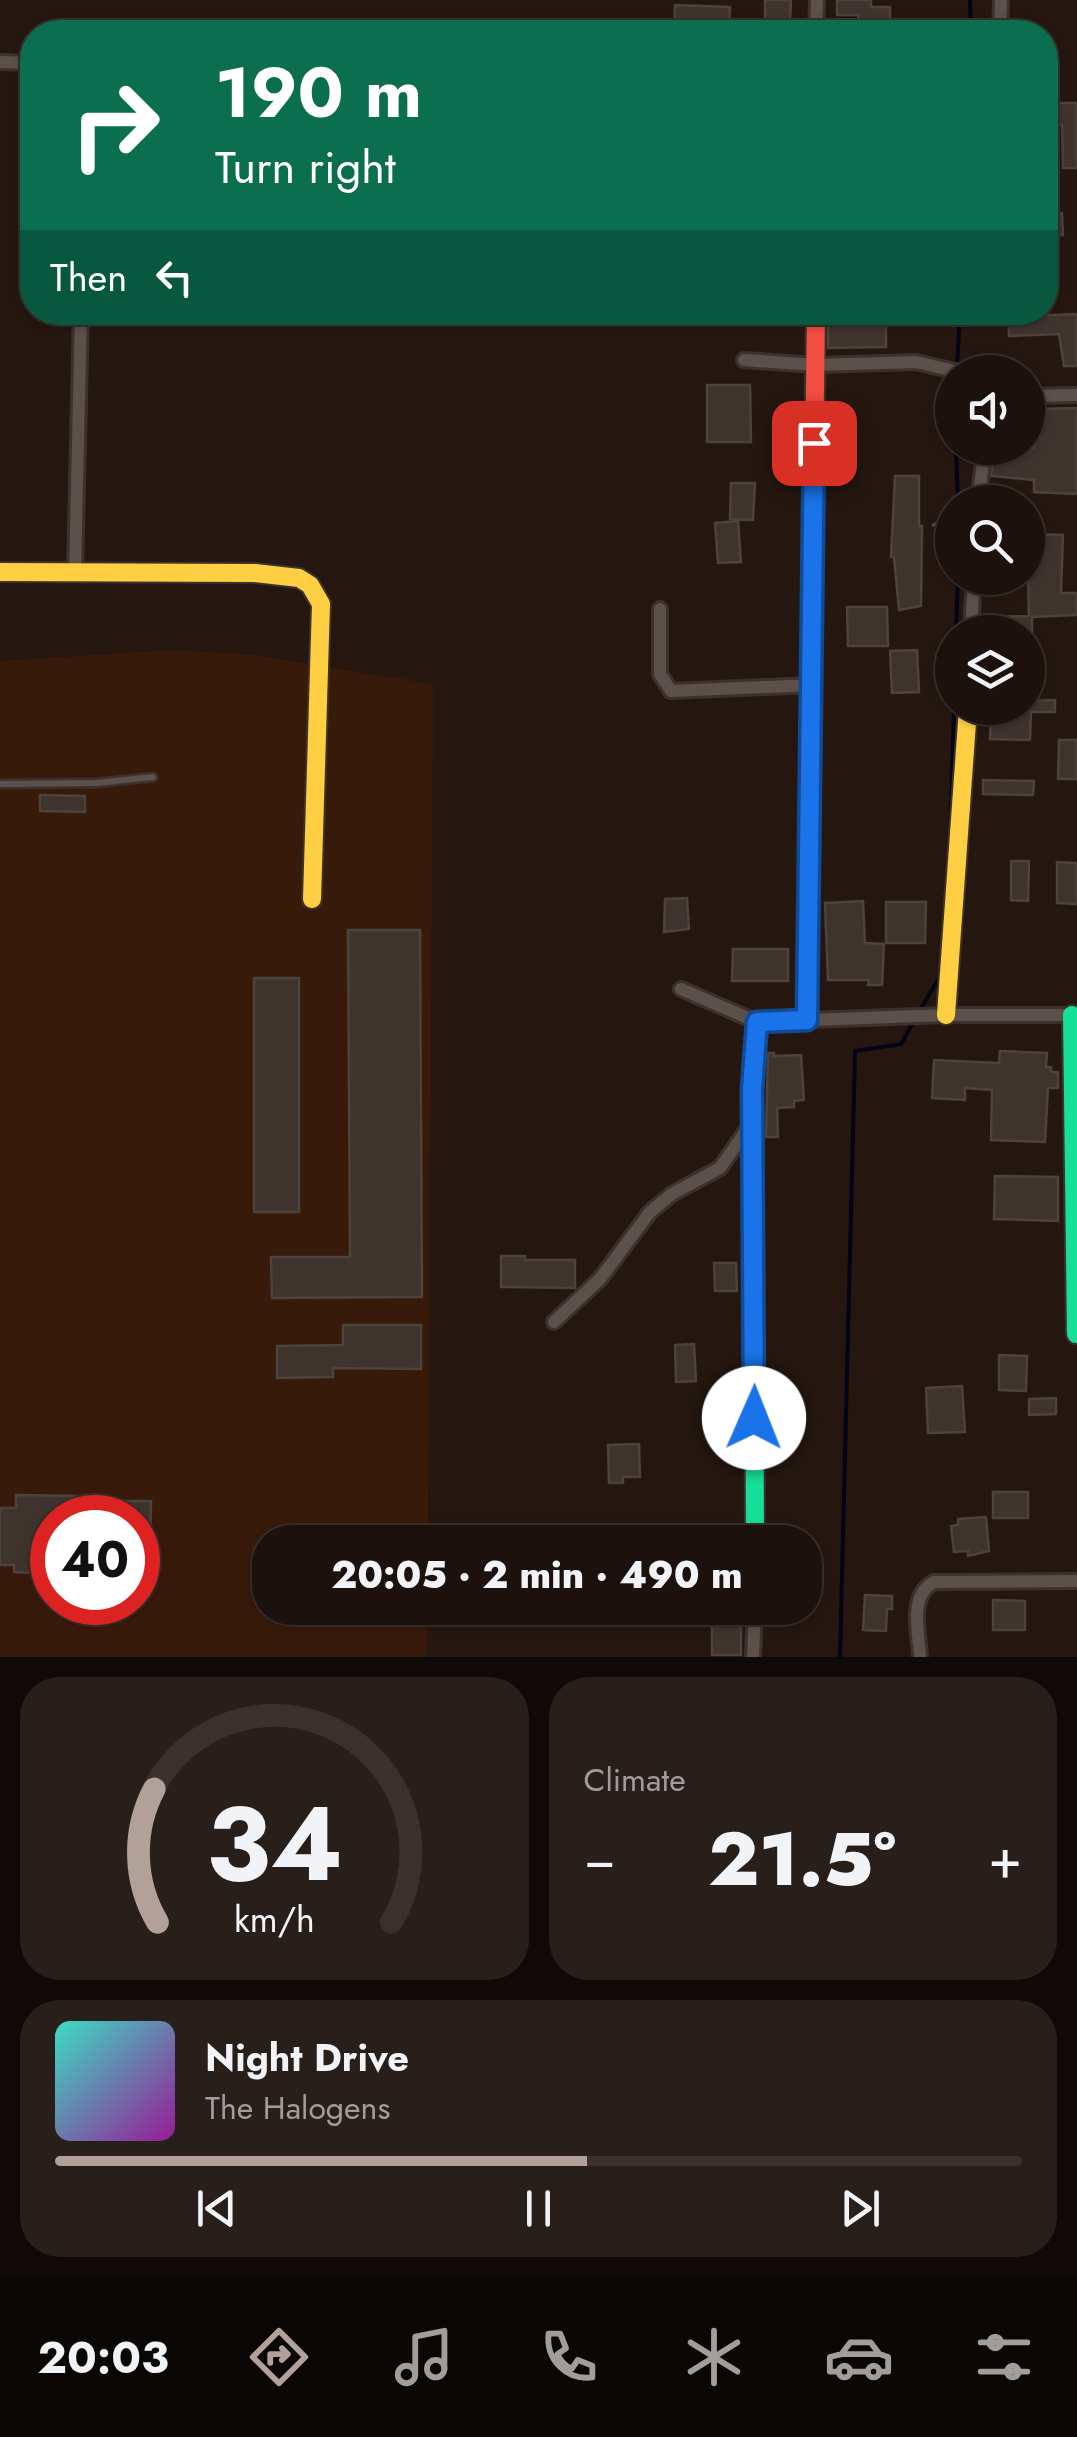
<!DOCTYPE html>
<html lang="en">
<head>
<meta charset="utf-8">
<style>
	body { margin:0; font-family:Jost,sans-serif; background:#291f1a; color:#f1f3f6; height:100vh; display:flex; flex-direction:column; font-size:38px; white-space:nowrap }
	* { box-sizing:border-box; margin:0 }
	p { font-size:32px; color:#a09d9d }
	.icon { flex:none; width:55px; height:55px; fill:none; stroke:currentColor; stroke-width:2; stroke-linecap:round; stroke-linejoin:round }
	.map { position:relative; height:1657px; overflow:hidden }
	.sheet { display:flex; flex-direction:column; gap:20px; padding:20px; background:#0f0907; flex:1 }
	.sheet>* { flex:none }
	.top-card { position:absolute; left:20px; top:20px; width:1038px; height:305px; border-radius:40px; box-shadow:0 2px 8px #0004,0 0 0 2px #3a312d; background:#0b6e4f; color:#fff; overflow:hidden }
	.controls { position:absolute; left:935px; top:355px; display:grid; gap:20px }
	.controls a { display:grid; place-items:center; width:110px; height:110px; border-radius:50%; background:#1c110c; box-shadow:0 2px 8px #0004,0 0 0 2px #3a312d; font-size:50px }
	.speed { position:absolute; left:30px; top:1495px; display:flex; gap:20px; font-size:50px; font-weight:700; text-align:center }
	.speed>* { display:grid; place-content:center; width:130px; height:130px; border-radius:50%; background:#1c110c; box-shadow:0 2px 8px #0004,0 0 0 2px #3a312d; line-height:1 }
	.speed .limit { border:15px solid #d22; background:#fff; color:#111 }
	.pin { position:absolute; display:grid; place-items:center; width:85px; height:85px; color:#fff; margin:-42px; border-radius:20px; box-shadow:0 5px 15px #0006 }
	.me { position:absolute; width:110px; margin:-55px; rotate:1deg; stroke-linejoin:round; filter:drop-shadow(0 0 8px #0008) }
	.turn { display:flex; align-items:center; gap:35px; height:210px; padding:0 30px; font-size:45px }
	.turn .icon { width:130px; height:130px; stroke-width:2.5 }
	.turn b { display:block; font-size:70px; line-height:85px }
	.then { display:flex; align-items:center; height:95px; padding:0 30px; background:#0003; gap:20px; font-size:38px }
	.big { font-size:75px; font-weight:800; line-height:1.1 }
	.sheet .tile { flex:1; display:flex; flex-direction:column; justify-content:center; gap:15px; min-width:0; padding:0 35px; border-radius:40px; background:#291f1a }
	.sheet .dial { align-items:center; gap:0 }
	.dial svg { height:260px; overflow:visible; fill:none; stroke:#3a312d; stroke-width:7; stroke-linecap:round; text-anchor:middle }
	.dial text { fill:#f1f3f6; stroke:none }
	.song { display:flex; align-items:center; gap:30px }
	.cover { width:120px; height:120px; border-radius:15px; background:linear-gradient(135deg,hsl(170 70% 55%),hsl(300 70% 35%)) }
	.played { height:10px; border-radius:5px; background:linear-gradient(90deg,#b2a198 55%,#3a312d 55%) }
	.keys { display:flex; justify-content:space-around; direction:ltr }
	.heat { display:flex; justify-content:space-between; align-items:center; font-size:55px; direction:ltr }
	.sheet .tiles { flex:1; display:grid; gap:20px; grid-template-columns:1fr 1fr }
	.tile:last-child { grid-column:span 2 }
	.trip { position:absolute; left:252px; top:1525px; width:570px; height:100px; border-radius:40px; background:#1c110c; box-shadow:0 2px 8px #0004,0 0 0 2px #3a312d; font-weight:800; line-height:100px; text-align:center }
	.dock { display:flex; height:160px; justify-content:space-around; align-items:center; background:#0b0705; color:#a09d9d }
	.dock .icon { width:70px; height:70px }
	.dock .current { color:#b2a198 }
	.dock b { font-size:45px; color:#f1f3f6 }
	.map>svg:first-child { display:block }
	.built { fill:#381a0b; fill-rule:evenodd }
	.lines { fill:none; stroke-linecap:round; stroke-linejoin:round }
	.stream { stroke:#030516; stroke-width:4 }
	.building { fill:#3f332d; stroke:#4d423c; stroke-width:2.5 }
	.lane-casing { stroke:#3d312d; stroke-width:11 }
	.street-casing { stroke:#3d312d; stroke-width:18 }
	.fast-casing { stroke:#3d312d; stroke-width:22 }
	.slow-casing { stroke:#3d312d; stroke-width:22 }
	.jam-casing { stroke:#3d312d; stroke-width:22 }
	.path { stroke:#605651; stroke-width:2.5; stroke-dasharray:5 5; stroke-linecap:butt }
	.lane { stroke:#5c504a; stroke-width:6 }
	.street { stroke:#5c504a; stroke-width:12 }
	.fast { stroke:#16e098; stroke-width:18 }
	.slow { stroke:#ffcf43; stroke-width:18 }
	.jam { stroke:#f24e42; stroke-width:18 }
	.route-casing { stroke:#114b97; stroke-width:25 }
	.route { stroke:#1a73e8; stroke-width:18 }
</style>
</head>
<body>
<div class="map">
<svg width="1077" height="1657" viewBox="0 0 1077 1657">
	<rect width="100%" height="100%" fill="#251710"/>
	<!-- built -->
	<path class="built" d="M173 650 254 655 433 684 428 1542H270V1608H427V1657H0V661ZM52 1518H138V1602H52Z"/>
	<g class="lines">
		<!-- stream -->
		<path class="stream" d="M970 0 971 32
			M957 368 960 312
			M956 448 958 502
			M956 632 958 578
			M950 844 954 708
			M919 1012 942 973
			M840 1657 855 1051 901 1044 914 1021"/>
	</g>
	<!-- building -->
	<path class="building" d="M765 0H791L790 21H796V32H765Z
		M837 0H871V7H890V32H858V15H837Z
		M675 5 730 7 729 32H674Z
		M1049 103H1077V168H1063L1062 125H1050Z
		M1062 213 1063 235 1045 236V214Z
		M828 312H849V323H886V347L828 348Z
		M1008 312H1032V316L1077 314V366H1064L1059 334 1009 336Z
		M707 385H750L751 442H707Z
		M1077 408V494L1034 492V480L991 476 995 448H1034L1032 409Z
		M895 476H919V526H922L921 606 899 610 894 557H891Z
		M731 483H755L753 520 730 519Z
		M738 521 741 562 718 563 715 523Z
		M1033 534 1063 535 1061 593H1077V615L1032 617V632H981L982 617 1029 616 1028 576H1032Z
		M847 607H887L888 646H848Z
		M917 650 919 692 892 693 890 651Z
		M1055 700V712H1031L1030 740 990 739 991 710 1028 711V701Z
		M1059 740H1077V779H1058Z
		M983 780 1034 781 1033 795 983 794Z
		M40 795 85 796V812L40 811Z
		M1011 861H1029L1028 901 1011 900Z
		M1057 862 1077 863V904L1057 903Z
		M687 898 689 929 664 932 665 899Z
		M863 901 865 943 884 944 882 985H868L869 980H828L825 903Z
		M886 902H926L925 943H886Z
		M348 930H420L422 1297 272 1298 271 1257H350Z
		M733 949H788V981H732Z
		M254 978H299V1212H254Z
		M1000 1051 1047 1053 1046 1067H1051V1072H1058V1088H1048L1045 1142 991 1140 992 1090 965 1088V1100L932 1098 934 1060 999 1063Z
		M768 1053H774V1056L801 1055 804 1100 794 1101V1107L777 1108 778 1137H766Z
		M995 1176 1058 1177V1221L994 1219Z
		M501 1256H525V1260H575V1288L501 1287Z
		M714 1263H736L737 1291H715Z
		M343 1325H421V1369L333 1368V1377L277 1378V1346L343 1345Z
		M694 1344 696 1381 676 1382 675 1345Z
		M999 1355 1027 1356 1026 1391 999 1390Z
		M962 1386 965 1432 928 1433 926 1388Z
		M1056 1398V1414L1029 1415V1399Z
		M639 1444 640 1477H623V1483H609L608 1445Z
		M993 1492H1028V1518H993Z
		M16 1495 82 1496 81 1518H52V1574L14 1572V1565H0V1508H16Z
		M113 1501H151L150 1556H138V1518H113Z
		M986 1517 989 1551 968 1556V1551L954 1552 951 1526 958 1525V1519Z
		M865 1595 892 1596V1609H887L886 1631 863 1630Z
		M993 1600 1025 1601V1630H993Z
		M712 1623H741V1655H712Z"/>
	<g class="lines">
		<!-- lane casing -->
		<g class="lane-casing">
			<path id="lane" d="M0 784 96 783 153 777"/>
		</g>
		<!-- street casing -->
		<g class="street-casing">
			<path id="street" d="M816 32 817 0
				M1000 32 1001 0
				M0 62 32 63
				M744 360 816 365 916 362 959 372
				M1028 396 1077 395
				M978 502 985 448
				M75 572 81 312
				M660 609V674L671 691 813 685
				M971 632 974 578
				M681 989 757 1022 946 1015H1077
				M554 1322 600 1279 650 1212 672 1194 720 1168 753 1121
				M753 1657 755 1608
				M920 1657C919 1631 908 1596 934 1582L1077 1581"/>
		</g>
		<!-- fast casing -->
		<g class="fast-casing">
			<path id="fast" d="M1072 1015 1076 1334
				M755 1542 753 1089 757 1022"/>
		</g>
		<!-- slow casing -->
		<g class="slow-casing">
			<path id="slow" d="M0 572 255 573 299 578 310 585 321 604 312 899
				M946 1015 968 708"/>
		</g>
		<!-- jam casing -->
		<g class="jam-casing">
			<path id="jam" d="M807 1019 816 312"/>
		</g>
		<!-- path -->
		<path class="path" d="M932 526 952 512"/>
		<!-- lane -->
		<use href="#lane" class="lane"/>
		<!-- street -->
		<use href="#street" class="street"/>
		<!-- fast -->
		<use href="#fast" class="fast"/>
		<!-- slow -->
		<use href="#slow" class="slow"/>
		<!-- jam -->
		<use href="#jam" class="jam"/>
	</g>
	<g class="lines">
		<!-- route casing -->
		<g class="route-casing">
			<path id="route" d="M754 1418 752 1089 757 1022 807 1020 814 443"/>
		</g>
		<!-- route -->
		<use href="#route" class="route"/>
	</g>
</svg>
<div class="controls">
<a><svg class="icon" aria-label="sound" viewBox="0 0 24 24"><path d="M4 9h4l5-4v14l-5-4H4zM17 9q2 3 0 6"/></svg></a>
<a><svg class="icon" aria-label="search" viewBox="0 0 24 24"><circle cx="10" cy="10" r="6"/><path d="M15 15l6 6"/></svg></a>
<a><svg class="icon" aria-label="layers" viewBox="0 0 24 24"><path d="M12 4l9 5-9 5-9-5zM3 14l9 5 9-5"/></svg></a>
</div>
<div class="speed"><div class="limit">40</div></div>
<div class="pin" style="left:814px;top:443px;background:#d93025"><svg class="icon" aria-label="arrive" viewBox="0 0 24 24"><path d="M6 21V4h12l-3 4 3 4H6"/></svg></div>
<svg class="me" style="left:754px;top:1418px" viewBox="-20 -20 40 40"><circle r="19" fill="#fff"/><path d="M0-13L10 11 0 6-10 11z" fill="#1a73e8"/></svg>
<div class="trip">20:05 · 2 min · 490 m</div>
<div class="top-card">
<div class="turn"><svg class="icon" aria-label="right" viewBox="0 0 24 24"><path d="M7 20v-9h11M14 6l5 5-5 5"/></svg><div><b>190 m</b>Turn right</div></div>
<div class="then">Then<svg class="icon" aria-label="left" viewBox="0 0 24 24"><path d="M17 20v-9H6M10 6l-5 5 5 5"/></svg></div>
</div>
</div>
<section class="sheet">
<div class="tiles">
<div class="tile dial"><svg viewBox="0 0 100 80">
<path d="M14 69A42 42 0 1 1 86 69"/>
<path d="M14 69A42 42 0 0 1 13 28" stroke="#b2a198"/>
<text x="50" y="56" font-size="32" font-weight="700">34</text>
<text x="50" y="72" font-size="11">km/h</text>
</svg></div>
<div class="tile"><p>Climate</p>
<div class="heat"><a>−</a><b class="big">21.5°</b><a>+</a></div>
</div>
<div class="tile">
<div class="song"><i class="cover"></i><div><b>Night Drive</b><p>The Halogens</p></div></div>
<div class="played"></div>
<div class="keys"><svg class="icon" aria-label="previous" viewBox="0 0 24 24"><path d="M18 5L8 12l10 7zM5 5v14"/></svg><svg class="icon" aria-label="pause" viewBox="0 0 24 24"><path d="M8 5v14M16 5v14"/></svg><svg class="icon" aria-label="next" viewBox="0 0 24 24"><path d="M6 5l10 7-10 7zM19 5v14"/></svg></div>
</div>
</div>
</section>
<nav class="dock">
<b>20:03</b>
<svg class="icon current" aria-label="directions" viewBox="0 0 24 24"><path d="M12 3l9 9-9 9-9-9zM9 14v-3h6M13 9l2 2-2 2"/></svg>
<svg class="icon" aria-label="music" viewBox="0 0 24 24"><path d="M9 18V5l10-2v13"/><circle cx="6" cy="18" r="3"/><circle cx="16" cy="16" r="3"/></svg>
<svg class="icon" aria-label="phone" viewBox="0 0 24 24"><path d="M5 4h4l2 5-3 2q2 4 5 5l2-3 5 2v4C11 20 4 13 5 4z"/></svg>
<svg class="icon" aria-label="climate" viewBox="0 0 24 24"><path d="M12 3v18M4 7l16 10M4 17L20 7"/></svg>
<svg class="icon" aria-label="car" viewBox="0 0 24 24"><path d="M5 17H2v-5l4-1 3-4h7l3 4 3 1v5h-3M9 17h6M6 11h13"/><circle cx="7" cy="17" r="2"/><circle cx="17" cy="17" r="2"/></svg>
<svg class="icon" aria-label="filters" viewBox="0 0 24 24"><path d="M4 7h16M4 17h16"/><circle cx="9" cy="7" r="2"/><circle cx="15" cy="17" r="2"/></svg>
</nav>
</body>
</html>
